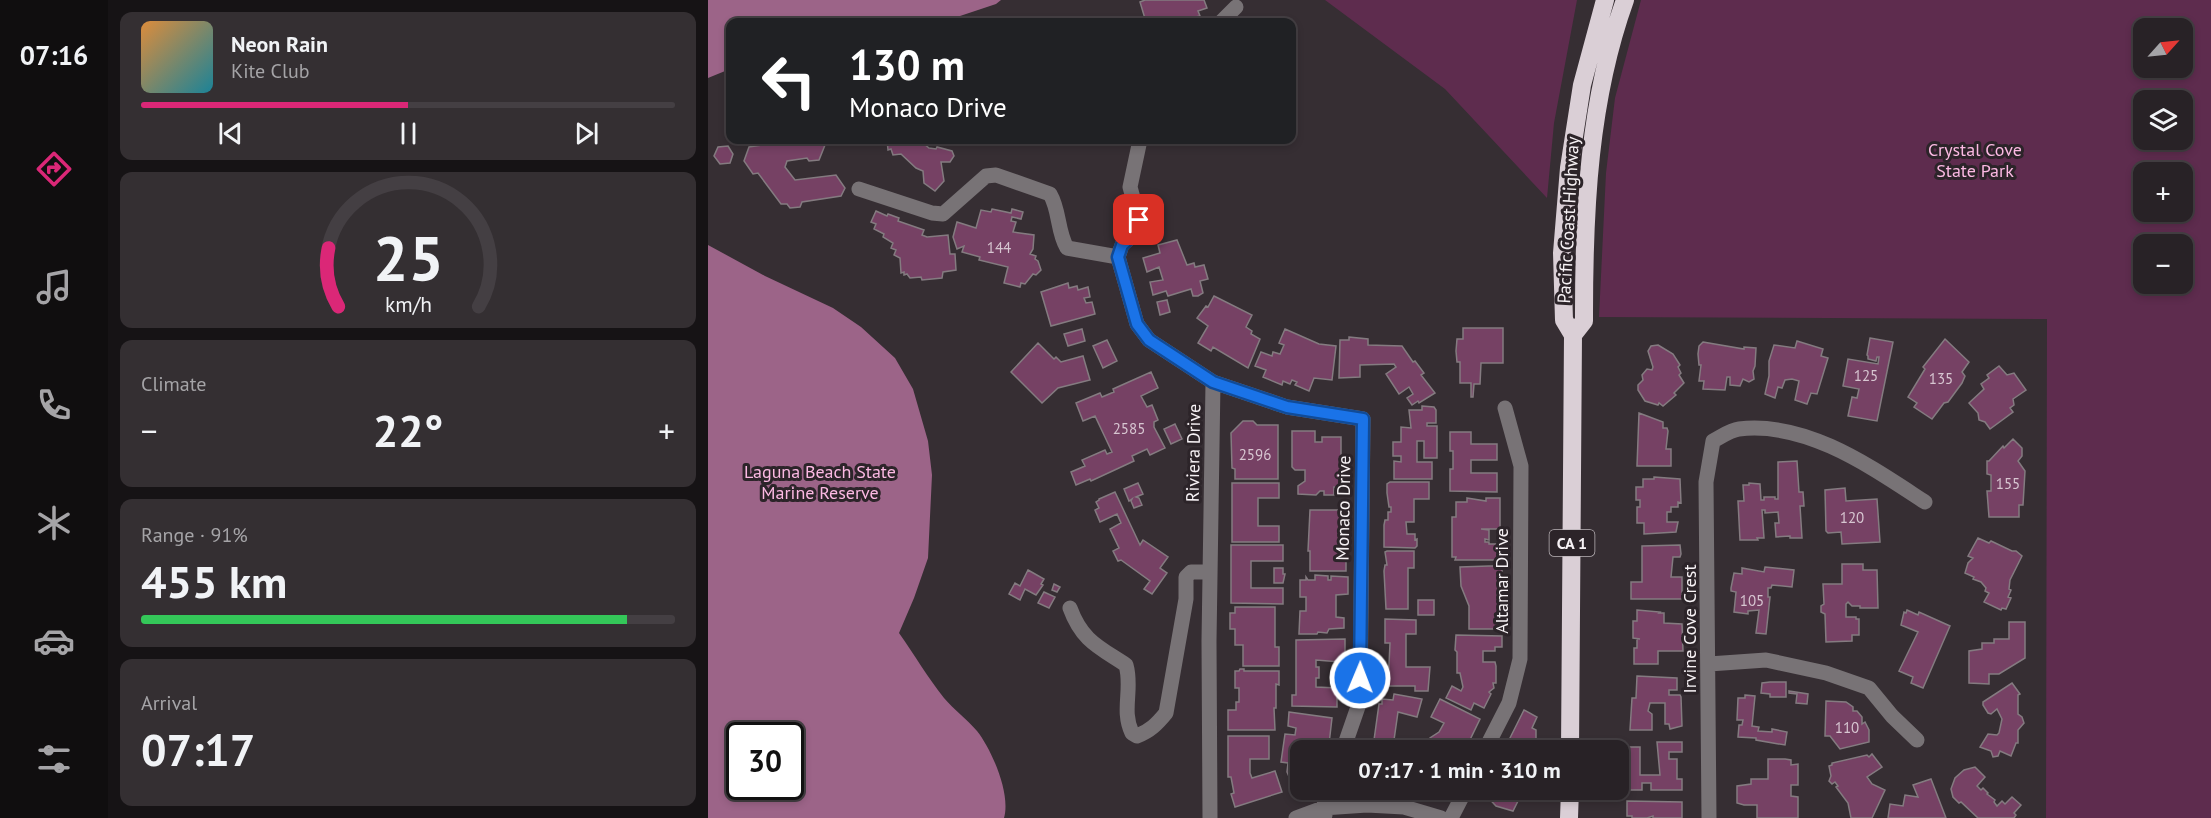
<!DOCTYPE html>
<html lang="en">
<head>
<meta charset="utf-8">
<style>
	body { margin:0; font-family:"PT Sans",sans-serif; background:#342f32; color:#f1f3f6; height:100vh; display:flex; flex-direction:column; font-size:22px; white-space:nowrap }
	* { box-sizing:border-box; margin:0 }
	p { font-size:20px; color:#a5a4a7 }
	.icon { flex:none; width:33px; height:33px; fill:none; stroke:currentColor; stroke-width:2; stroke-linecap:round; stroke-linejoin:round }
	.map { position:relative; flex:1; overflow:hidden }
	.side { display:flex; flex-direction:column; gap:12px; padding:12px; background:#161315; width:600px }
	.side>* { flex:none }
	.hud { position:absolute; left:18px; top:18px; width:570px; height:126px; border-radius:12px; box-shadow:0 3px 9px #0003,0 0 0 2px #443f43; background:#202124; color:#fff; overflow:hidden }
	.needle { width:39px; rotate:63deg }
	.buttons { position:absolute; left:1425px; top:18px; display:grid; gap:12px }
	.buttons a { display:grid; place-items:center; width:60px; height:60px; border-radius:12px; background:#282226; box-shadow:0 3px 9px #0003,0 0 0 2px #443f43; font-size:30px }
	.speed { position:absolute; left:18px; top:722px; display:flex; gap:12px; font-size:30px; font-weight:700; text-align:center }
	.speed>* { display:grid; place-content:center; width:78px; height:78px; border-radius:50%; background:#282226; box-shadow:0 3px 9px #0003,0 0 0 2px #443f43; line-height:1 }
	.speed .limit { border:3px solid #111; border-radius:9px; background:#fff; color:#111 }
	.pin { position:absolute; display:grid; place-items:center; width:51px; height:51px; color:#fff; margin:-26px; border-radius:12px; box-shadow:0 3px 9px #0006 }
	.me { position:absolute; width:66px; margin:-33px; rotate:1deg; stroke-linejoin:round; filter:drop-shadow(0 0 4px #0008) }
	.turn { display:flex; align-items:center; gap:21px; height:126px; padding:0 24px; font-size:27px }
	.turn .icon { width:78px; height:78px; stroke-width:2.5 }
	.turn b { display:block; font-size:42px; line-height:51px }
	.big { font-size:45px; font-weight:700; line-height:1.1 }
	.side .tile { flex:1; display:flex; flex-direction:column; justify-content:center; gap:9px; min-width:0; padding:0 21px; border-radius:12px; background:#342f32 }
	.side .dial { align-items:center; gap:0 }
	.dial svg { height:156px; overflow:visible; fill:none; stroke:#443f43; stroke-width:7; stroke-linecap:round; text-anchor:middle }
	.dial text { fill:#f1f3f6; stroke:none }
	.song { display:flex; align-items:center; gap:18px }
	.cover { width:72px; height:72px; border-radius:9px; background:linear-gradient(135deg,hsl(30 70% 55%),hsl(190 70% 35%)) }
	.played { height:6px; border-radius:3px; background:linear-gradient(90deg,#db2777 50%,#443f43 50%) }
	.keys { display:flex; justify-content:space-around; direction:ltr }
	.heat { display:flex; justify-content:space-between; align-items:center; font-size:33px; direction:ltr }
	.charge { height:9px; border-radius:4px; background:linear-gradient(90deg,#34c759 91%,#443f43 0) }
	.trip { position:absolute; left:582px; top:740px; width:339px; height:60px; border-radius:12px; background:#282226; box-shadow:0 3px 9px #0003,0 0 0 2px #443f43; font-weight:700; line-height:60px; text-align:center }
	main { display:flex; flex:1; min-height:0 }
	.tab-bar { display:flex; flex-direction:column; width:108px; justify-content:space-around; align-items:center; background:#100e0f; color:#a5a4a7 }
	.tab-bar .icon { width:42px; height:42px }
	.tab-bar .on { color:#db2777 }
	.tab-bar b { font-size:27px; color:#f1f3f6 }
	.map>svg:first-child { display:block }
	.green { fill:#5e2c4e; fill-rule:evenodd }
	.water { fill:#9c6488; fill-rule:evenodd }
	.building { fill:#764164; stroke:#847b80; stroke-width:1.5 }
	.lines { fill:none; stroke-linecap:round; stroke-linejoin:round }
	.minor { stroke:#787376; stroke-width:15 }
	.highway { stroke:#dacfd6; stroke-width:18 }
	.route-casing { stroke:#114b97; stroke-width:15 }
	.route { stroke:#1a73e8; stroke-width:10 }
	.labels { text-anchor:middle; dominant-baseline:central; stroke-width:6; stroke-linejoin:round; paint-order:stroke }
	.number-label { font-size:15px; fill:#d7c6d1 }
	.shield { fill:#2c2429; stroke:#bab4b8; stroke-width:1.5 }
	.shield-label { font-size:16px; font-weight:bold; fill:#f7f2f5 }
	.park-label { font-size:18px; fill:#fcb9e3; stroke:#2c2429 }
	.street-label { font-size:18px; fill:#f7f2f5; stroke:#2c2429 }
</style>
</head>
<body>
<main>
<nav class="tab-bar">
<b>07:16</b>
<svg class="icon on" aria-label="directions" viewBox="0 0 24 24"><path d="M12 3l9 9-9 9-9-9zM9 14v-3h6M13 9l2 2-2 2"/></svg>
<svg class="icon" aria-label="music" viewBox="0 0 24 24"><path d="M9 18V5l10-2v13"/><circle cx="6" cy="18" r="3"/><circle cx="16" cy="16" r="3"/></svg>
<svg class="icon" aria-label="phone" viewBox="0 0 24 24"><path d="M5 4h4l2 5-3 2q2 4 5 5l2-3 5 2v4C11 20 4 13 5 4z"/></svg>
<svg class="icon" aria-label="climate" viewBox="0 0 24 24"><path d="M12 3v18M4 7l16 10M4 17L20 7"/></svg>
<svg class="icon" aria-label="car" viewBox="0 0 24 24"><path d="M5 17H2v-5l4-1 3-4h7l3 4 3 1v5h-3M9 17h6M6 11h13"/><circle cx="7" cy="17" r="2"/><circle cx="17" cy="17" r="2"/></svg>
<svg class="icon" aria-label="filters" viewBox="0 0 24 24"><path d="M4 7h16M4 17h16"/><circle cx="9" cy="7" r="2"/><circle cx="15" cy="17" r="2"/></svg>
</nav>
<section class="side">
<div class="tile">
<div class="song"><i class="cover"></i><div><b>Neon Rain</b><p>Kite Club</p></div></div>
<div class="played"></div>
<div class="keys"><svg class="icon" aria-label="previous" viewBox="0 0 24 24"><path d="M18 5L8 12l10 7zM5 5v14"/></svg><svg class="icon" aria-label="pause" viewBox="0 0 24 24"><path d="M8 5v14M16 5v14"/></svg><svg class="icon" aria-label="next" viewBox="0 0 24 24"><path d="M6 5l10 7-10 7zM19 5v14"/></svg></div>
</div>
<div class="tile dial"><svg viewBox="0 0 100 80">
<path d="M14 69A42 42 0 1 1 86 69"/>
<path d="M14 69A42 42 0 0 1 9 39" stroke="#db2777"/>
<text x="50" y="56" font-size="32" font-weight="700">25</text>
<text x="50" y="72" font-size="11">km/h</text>
</svg></div>
<div class="tile"><p>Climate</p>
<div class="heat"><a>−</a><b class="big">22°</b><a>+</a></div>
</div>
<div class="tile"><p>Range · 91%</p><b class="big">455 km</b><div class="charge"></div></div>
<div class="tile"><p>Arrival</p><b class="big">07:17</b></div>
</section>
<div class="map">
<svg width="1503" height="818" viewBox="0 0 1503 818">
	<rect width="100%" height="100%" fill="#362e33"/>
	<!-- green -->
	<path class="green" d="M617 0H869L846 123 839 198 737 89Z
		M933 0H1503V818H1338L1339 319 891 317 898 173 907 98ZM1436 28H1474V68H1436ZM1436 100H1474V140H1436ZM1436 172H1474V212H1436ZM1436 244H1474V284H1436Z"/>
	<!-- water -->
	<path class="water" d="M0 0H293L288 4 234 22H22V69L0 78Z
		M0 245 57 276 125 308 153 327 187 358 205 389 220 441 224 475 220 558 206 598 191 633C206 654 220 678 236 698 246 710 259 719 269 731 284 750 303 794 296 818H0ZM32 735H82V786H32Z"/>
	<!-- building -->
	<path class="building" d="M437 0H496L499 8 490 11 492 16 487 17 488 19 480 22H438L432 2Z
		M64 140H125H119L111 160 101 161 99 158 79 161 77 167 87 180 128 175 137 188 133 196 94 202 92 207 82 208 79 204H73L50 173 45 174 36 161 41 147 62 144Z
		M179 140H216L215 143 221 148 228 149 229 147 244 151 246 156 242 162H233L236 181 227 191 216 183 215 171 208 168 193 154 185 155 183 149 180 150Z
		M289 140H307L290 145Z
		M20 146 25 154 22 163 12 164 6 156 10 147Z
		M284 209 303 213 304 209 315 212 313 219 304 217 303 221 308 222 305 232 326 235 325 249 322 254 328 256 327 259 330 261 333 270 328 275 325 274 317 284 313 283 312 287 296 283 300 267 271 260 272 257 254 252 256 246 249 249 245 237 249 222 268 228 273 210 283 212Z
		M168 211 179 216 180 214 191 218 190 221 216 230 214 235 219 237 240 235 242 254H247L248 270 235 272 234 278 214 280 213 277 202 278 199 274 196 275V272L193 273 192 258 186 255 188 250 183 248 185 243 175 237 176 234 166 229 168 224 163 222Z
		M469 240 479 265 486 263 487 267 496 265 500 279 492 281 495 293 490 296H485L483 289 460 296 458 291 445 295 442 282 455 280 451 267 439 272 435 258 452 253 450 245Z
		M360 283 361 288 369 286 370 290 380 287 382 297 376 298 378 303 384 302 387 314 343 326 333 292Z
		M506 296 544 315 538 327 544 331 543 334 552 339 540 368 505 347 503 351 490 343 500 326 489 318 498 306 500 307Z
		M459 300 462 312 452 315 449 302Z
		M755 328H795V363H773L772 384H766L765 397H763V383H752V362H749L748 351 749 339H755Z
		M374 329 377 341 360 346 356 334Z
		M577 329 611 344 628 346 624 380 606 378 601 391 587 385 589 382 584 380 582 384 575 381 574 385 555 377 558 370 547 366 553 352 564 356 565 352 572 354 576 345 571 343Z
		M641 337 660 339V345L694 346 705 362 707 361 716 373 713 375 727 393 711 403 710 401 704 405 699 398 705 394 701 387 691 394 678 374 688 367 686 364 652 365V377L631 378 632 340H641Z
		M1162 338 1185 342 1169 421 1140 416 1144 397 1149 398 1151 389 1135 386 1140 359 1170 364 1171 357H1169L1168 361 1160 359V356L1159 355Z
		M1237 339 1261 362 1254 372 1257 376 1254 383 1240 402 1236 403 1224 419 1206 407 1209 403 1200 397 1217 369 1215 367Z
		M399 340 409 361 395 368 385 346Z
		M1089 341 1115 349 1113 356 1120 358 1109 394 1103 393 1099 404 1087 400 1091 381 1084 379 1077 380 1074 388 1070 387 1067 398 1057 394 1061 376V361L1066 345 1087 348Z
		M995 342 1036 349V347L1048 348 1047 366 1045 371 1046 379 1041 382 1035 379 1032 386 1022 385V377H1019L1017 390 995 389 996 381H991L993 365H991L990 354 991 346Z
		M330 343 346 359 348 357 353 362 375 356 382 380 350 388 334 403 303 372Z
		M950 345 965 354 972 365 970 367 973 373 971 375 976 383 966 393 968 395 955 406 951 403 950 405 937 401 930 390V385L935 380 934 375 939 369 944 370 945 367 940 351 943 346Z
		M1291 366 1299 375 1306 373 1318 390 1305 399 1306 405 1302 408 1305 412 1282 429 1277 422 1271 420 1270 413 1261 403 1276 389 1273 384 1281 378 1279 375Z
		M443 372 450 388 433 396 439 407 444 405 450 420 446 422V427L457 448 442 455 439 449 424 456 426 461 383 481 382 479 368 485 363 472 377 466 374 460 397 450 399 454 404 452 387 416 375 421 368 403 392 393 394 397 406 392 405 389Z
		M714 406 726 407 728 410V423H719V426H729V458H716V441H709V462H724V479H686V461L693 462V456H685V442H693V427L703 428 701 410H714Z
		M931 413 955 422V428H959L960 431 958 449H963V466H929Z
		M535 421H545L549 425H570V479H527V469L524 468 523 433Z
		M467 424 474 439 463 444 456 429Z
		M584 431H607V442H614V437H633V463H641V489L626 487V495H616V491H612L608 495 590 494V486L597 481V470H587L584 467Z
		M742 432H763V444H789V460H763V473H789V492L742 491V469H745V451H742Z
		M1305 439 1314 448V456L1310 461 1317 471 1315 505H1311V517H1281L1279 491H1283V475L1279 474V461H1281L1295 446 1296 448Z
		M1089 461 1091 492H1095L1096 506H1092L1094 538H1082V536L1068 537 1067 523H1071L1070 512 1057 513V510H1054L1056 538H1049L1050 540H1032L1030 501H1036L1035 485H1041V483L1052 484 1053 500H1056V497H1067V499H1070V462Z
		M946 477 972 479 973 503 970 502V507H963V512H959V522H970L968 532 936 534V523H929V507H932V500H928V487H935V479H946Z
		M682 482H721V499H706V522H698L699 534H707V540L709 539V546L707 548 676 547V525L677 520H680V512H683V507H681L679 493V484Z
		M430 483 435 494 428 497 431 498 434 505 426 508 423 501 424 499 421 501 416 489Z
		M524 483H571V498H550V526H571V542H524Z
		M1137 488 1138 501 1169 499 1172 542 1134 544 1133 532 1120 533 1118 531 1117 490Z
		M407 492 432 545 435 540 460 557 452 568 459 573 444 594 436 589 442 581 413 560 410 561 405 551 411 548 402 529 413 523 409 514 392 522 387 510 391 508 388 502 391 500V499Z
		M759 498 778 501V498H792V529H773L781 530V540L777 539V542H781V544H795V560H747L748 557H744V517H748V502H759Z
		M602 510H641V536H634V543H638V571H602V551H600Z
		M1270 538 1281 543 1283 541 1304 551H1308L1314 556 1302 580 1301 589 1303 590 1300 597 1303 598 1298 609 1294 608 1293 610 1276 602 1281 593 1277 591 1278 588 1273 582 1265 579 1266 577 1257 573 1260 563 1265 558 1260 556Z
		M523 545H575V561H543V588H575V604L523 603Z
		M972 545 973 554 972 557H965L963 577H974V599H923V582H934V546Z
		M679 551H706V568H700V609H678L676 571 677 565H679L677 552Z
		M1134 564H1155V570H1169L1170 608H1152V606H1144L1140 602 1138 604V617H1148V619H1151V635H1144V641L1118 642 1117 614 1113 612V606L1116 604 1115 584H1134Z
		M781 566H794V590L790 593 794 597V629H761V606L753 586 752 567Z
		M1057 567 1086 570 1084 587 1064 585 1063 588H1060V597H1062L1058 634 1048 633 1051 610 1040 611V614L1026 612 1028 592 1023 591V588L1026 573 1034 574V568L1056 572Z
		M566 568H575V574H577L575 583H566Z
		M320 570 336 579 333 584 335 585 328 595 317 589 312 600 301 594 307 583 312 586Z
		M607 575 620 576V580H623V576L640 577V594L628 595V617L636 618V628L621 629 619 633 610 632 609 634H591L592 611H598V597H592V580H598V577L600 580H607Z
		M346 584 352 587 349 592 344 590Z
		M336 592 347 597 341 608 330 603Z
		M710 600H726V615H710Z
		M527 607H567V647H571V666H535V645H527V629H522V613H527Z
		M929 610 952 612 951 613H956V623L974 624 975 651H950V664H926V648H929V639H932L925 638V621H929Z
		M1199 610 1210 615 1211 612 1242 626 1215 688 1203 683 1205 677 1191 671 1210 632 1193 625 1196 612 1198 613Z
		M677 619 708 620V634H698V667H722L720 691H707V686H680L682 643H677Z
		M1301 622H1317V658L1291 674H1281V684L1261 683V651L1274 649V643H1286V639H1301Z
		M748 635 794 636V647H787V651H775V662H787L788 666V683H785L786 688 781 692 783 694 776 708 766 703 763 710 738 698 744 686 753 691 755 687 752 673H749V652L747 650Z
		M637 639V682H628V669H633V662L608 660V667H611V678H608V687L629 688V707L584 706V695H588V640Z
		M532 669H536V671H571V685L568 684V708H566L567 730H520V710H528V702H531V688H527V671H531Z
		M929 676 969 678V690H961V695H972L973 697 974 726 962 729 961 724H957V703H942L940 711 944 714V730H922L924 698H928Z
		M1062 682H1078V697H1062V694L1053 693 1054 683Z
		M1304 683 1312 694 1310 695V714L1314 717 1316 723 1310 730V743H1308L1303 756 1292 751 1290 756 1285 757 1283 751 1272 747 1280 734 1289 735 1291 733 1294 719 1289 709 1283 714 1280 713 1275 705V702Z
		M1081 691 1100 694 1099 704 1088 703 1089 694 1081 693Z
		M686 694 714 699 709 717 690 712 686 740 695 741 693 750H661L664 740H666L671 704H674V699L685 700Z
		M1037 695 1047 696 1044 726 1051 727 1050 731 1064 732V729L1079 732 1077 745 1048 740V738L1030 737 1031 725H1034L1035 720H1029L1030 698H1037Z
		M732 699 772 719 757 750H722V738L731 732 736 723 723 717Z
		M1118 701 1138 702 1145 707V711H1149L1154 717V724L1157 722 1161 730V742L1132 749 1122 736H1117Z
		M816 710 829 717 824 728 828 730V746L825 750H796Z
		M581 712 624 718 621 744H617L616 750H592V787L585 786 579 772 580 763 573 762 577 734 587 735 588 728 580 726Z
		M520 736H561V759H542V773L544 778 567 771 574 792 527 807 523 794 526 793 523 777H520Z
		M949 742H974V752H961V759H969V779H974V790H943V783H934V790H917V779H920V747H932V775H952Z
		M1164 754 1174 767 1159 777 1164 784 1177 790 1164 818H1143L1140 803 1128 787 1130 786 1127 782 1124 784 1121 781 1123 776 1121 766 1124 765V763L1159 755 1161 757Z
		M1060 759H1077L1083 760V765L1090 764V785H1083V796L1090 797V818H1049V805H1036L1029 803V786L1043 784V779H1060Z
		M1267 767 1277 777 1269 786 1273 790 1275 788 1280 793 1279 794 1287 800 1286 802 1289 806 1294 801 1297 804 1304 797 1313 805 1306 813 1308 815 1306 818H1270L1253 802 1251 803 1245 797 1243 789 1247 778 1256 770Z
		M1223 779 1238 818H1180L1182 804 1195 806 1197 795 1210 797 1205 785Z
		M777 789H816L805 811 788 806 776 793Z
		M919 801 974 802V818H945V816L939 818H924V816H919Z"/>
	<g class="lines">
		<!-- minor -->
		<path class="minor" d="M513 22 528 7
			M432 140 422 187 431 220 426 234 414 245 410 257 429 324 441 340 505 382 501 641 502 818
			M151 189 224 213 235 214 278 176 288 175 342 194C352 211 349 231 359 248L410 257
			M505 382 579 407 655 419 652 701 635 750
			M362 608C374 641 391 647 418 665 425 689 413 710 424 733L429 736C442 731 449 724 458 713L478 599V577L483 572H502
			M1001 664 1058 660 1118 673 1161 688 1184 716 1209 740
			M777 750 801 703 812 659 813 466 797 408
			M617 815 615 808 621 789
			M588 818 615 808 659 805 696 807 733 818
			M743 818 758 789
			M1001 818 998 482 1005 441C1013 437 1022 430 1031 429 1099 421 1163 467 1217 502"/>
		<!-- highway -->
		<path class="highway" d="M865 335 876 321V313C876 208 881 100 917 0
			M862 750 865 335 856 320 854 253 861 168 874 85 897 0
			M861 818 862 789"/>
	</g>
	<g class="lines">
		<!-- route casing -->
		<g class="route-casing">
			<path id="route" d="M431 220 426 234 414 245 410 257 429 324 441 340 505 382 579 407 655 419 652 678"/>
		</g>
		<!-- route -->
		<use href="#route" class="route"/>
	</g>
	<g class="labels">
		<!-- number labels -->
		<g class="number-label">
			<text x="291" y="247">144</text>
			<text x="1158" y="375">125</text>
			<text x="1233" y="378">135</text>
			<text x="421" y="428">2585</text>
			<text x="547" y="454">2596</text>
			<text x="1300" y="483">155</text>
			<text x="1144" y="517">120</text>
			<text x="1044" y="600">105</text>
			<text x="1139" y="727">110</text>
		</g>
		<!-- shield labels -->
		<rect class="shield" x="841.5" y="530" width="45" height="26" rx="4.5"/>
		<g class="shield-label">
			<text x="864" y="543">CA 1</text>
		</g>
		<!-- park labels -->
		<g class="park-label">
			<text x="1267" y="149">Crystal Cove<tspan x="1267" dy="21">State Park</tspan></text>
			<text x="112" y="471">Laguna Beach State<tspan x="112" dy="21">Marine Reserve</tspan></text>
		</g>
		<!-- street labels -->
		<g class="street-label">
			<text transform="translate(860 220) rotate(-87)">Pacific Coast Highway</text>
			<text transform="translate(485 453) rotate(-89)">Riviera Drive</text>
			<text transform="translate(635 508) rotate(-89)">Monaco Drive</text>
			<text transform="translate(793 581) rotate(-90)">Altamar Drive</text>
			<text transform="translate(981 629) rotate(-90)">Irvine Cove Crest</text>
		</g>
	</g>
</svg>
<div class="buttons">
<a><svg class="needle" viewBox="-14 -14 28 28"><path d="M0-13l5 13h-10z" fill="#e53935"/><path d="M0 13l5-13h-10z" fill="#a5a4a7"/></svg></a>
<a><svg class="icon" aria-label="layers" viewBox="0 0 24 24"><path d="M12 4l9 5-9 5-9-5zM3 14l9 5 9-5"/></svg></a>
<a>+</a>
<a>−</a>
</div>
<div class="speed"><div class="limit">30</div></div>
<div class="pin" style="left:431px;top:220px;background:#d93025"><svg class="icon" aria-label="arrive" viewBox="0 0 24 24"><path d="M6 21V4h12l-3 4 3 4H6"/></svg></div>
<svg class="me" style="left:652px;top:678px" viewBox="-20 -20 40 40"><circle r="17" fill="#1a73e8" stroke="#fff" stroke-width="3"/><path d="M0-11L8 9 0 5-8 9z" fill="#fff"/></svg>
<div class="trip">07:17 · 1 min · 310 m</div>
<div class="hud">
<div class="turn"><svg class="icon" aria-label="left" viewBox="0 0 24 24"><path d="M17 20v-9H6M10 6l-5 5 5 5"/></svg><div><b>130 m</b>Monaco Drive</div></div>
</div>
</div>
</main>
</body>
</html>
